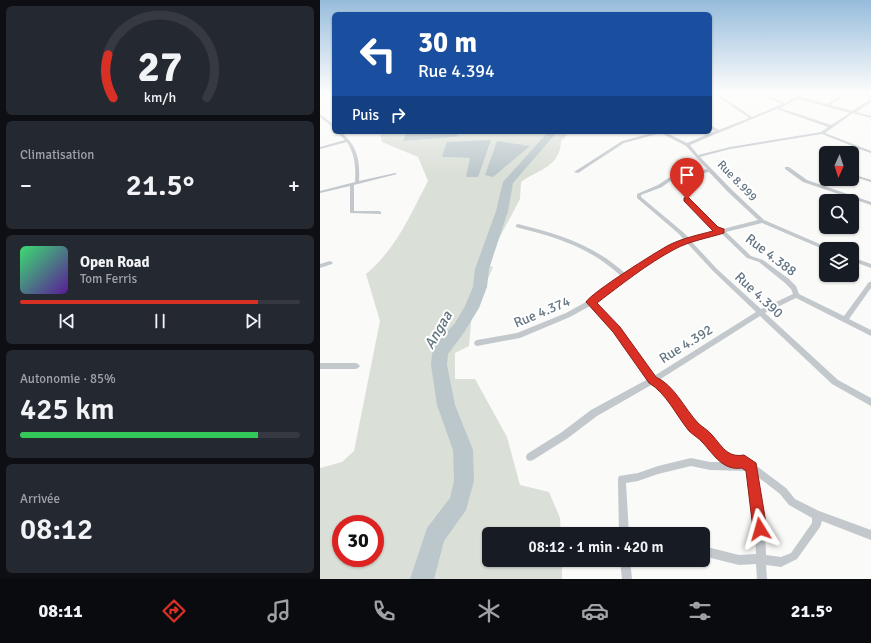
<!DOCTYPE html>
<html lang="fr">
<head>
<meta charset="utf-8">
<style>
	body { margin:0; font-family:Signika,sans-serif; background:#242831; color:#f1f3f6; height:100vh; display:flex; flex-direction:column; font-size:15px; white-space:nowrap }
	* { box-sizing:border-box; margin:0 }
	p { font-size:13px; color:#9ea1a6 }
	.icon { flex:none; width:22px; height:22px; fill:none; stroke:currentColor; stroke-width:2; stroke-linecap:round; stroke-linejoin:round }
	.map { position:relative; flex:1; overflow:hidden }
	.sheet { display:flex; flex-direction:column; gap:6px; padding:6px; background:#0d0f14; width:320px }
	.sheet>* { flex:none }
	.banner { position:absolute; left:12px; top:12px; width:380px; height:122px; border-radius:6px; box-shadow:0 1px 3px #0004; background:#1a4fa0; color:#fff; overflow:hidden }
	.needle { width:26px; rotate:183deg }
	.controls { position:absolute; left:499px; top:146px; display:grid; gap:8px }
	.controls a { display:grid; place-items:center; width:40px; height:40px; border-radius:6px; background:#171b24; box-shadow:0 1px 3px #0004; font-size:20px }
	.speed { position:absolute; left:12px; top:515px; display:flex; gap:8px; font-size:20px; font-weight:700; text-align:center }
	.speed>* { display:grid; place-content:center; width:52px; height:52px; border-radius:50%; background:#171b24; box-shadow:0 1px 3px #0004; line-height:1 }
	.speed .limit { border:6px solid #d22; background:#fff; color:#111 }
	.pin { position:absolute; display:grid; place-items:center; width:34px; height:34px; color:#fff; margin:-41px -17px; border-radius:50% 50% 50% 0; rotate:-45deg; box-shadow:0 0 4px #0007 }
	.pin .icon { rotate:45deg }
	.me { position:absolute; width:44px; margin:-22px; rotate:352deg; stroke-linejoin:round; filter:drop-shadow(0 0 3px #0008) }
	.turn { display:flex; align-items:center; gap:14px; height:84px; padding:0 20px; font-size:18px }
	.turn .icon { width:52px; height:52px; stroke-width:2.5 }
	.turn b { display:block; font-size:28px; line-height:34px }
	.then { display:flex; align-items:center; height:38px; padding:0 20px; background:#0003; gap:8px; font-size:15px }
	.big { font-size:30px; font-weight:600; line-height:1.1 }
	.sheet .tile { flex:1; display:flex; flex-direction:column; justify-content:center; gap:6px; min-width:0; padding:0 14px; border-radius:6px; background:#242831 }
	.sheet .dial { align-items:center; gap:0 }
	.dial svg { height:104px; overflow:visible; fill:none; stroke:#363941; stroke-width:7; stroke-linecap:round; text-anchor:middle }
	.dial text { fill:#f1f3f6; stroke:none }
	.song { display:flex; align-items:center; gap:12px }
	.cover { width:48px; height:48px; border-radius:6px; background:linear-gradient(135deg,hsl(140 70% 55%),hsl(270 70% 35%)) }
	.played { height:4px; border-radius:2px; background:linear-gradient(90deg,#d93025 85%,#363941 85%) }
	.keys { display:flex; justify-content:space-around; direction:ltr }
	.heat { display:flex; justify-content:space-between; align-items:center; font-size:22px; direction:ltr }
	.charge { height:6px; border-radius:3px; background:linear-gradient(90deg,#34c759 85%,#363941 0) }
	.trip { position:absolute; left:162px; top:527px; width:228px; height:40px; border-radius:6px; background:#171b24; box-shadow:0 1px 3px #0004; font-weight:600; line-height:40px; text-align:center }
	.menu { display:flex; height:64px; justify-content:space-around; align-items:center; background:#090b0e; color:#9ea1a6 }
	.menu .icon { width:28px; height:28px }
	.menu .current { color:#d93025 }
	.menu b { font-size:18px; color:#f1f3f6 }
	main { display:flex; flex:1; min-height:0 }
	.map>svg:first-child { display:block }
	.green { fill:#dadfd7; fill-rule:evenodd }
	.water { fill:#bbc7cb }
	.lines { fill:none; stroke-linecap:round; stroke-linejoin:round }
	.river { fill:#bbc7cb; fill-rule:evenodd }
	.minor { fill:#c3c8cc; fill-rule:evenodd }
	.route { fill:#d93025; stroke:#8d1f18 }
	.labels { text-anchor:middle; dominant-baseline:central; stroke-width:4; stroke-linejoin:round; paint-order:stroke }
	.far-street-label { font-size:12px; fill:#657683; stroke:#fff }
	.street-label { font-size:14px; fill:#657683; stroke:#fff }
	.water-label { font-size:15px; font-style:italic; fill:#60757c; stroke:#fff }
</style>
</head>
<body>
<main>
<section class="sheet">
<div class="tile dial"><svg viewBox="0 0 100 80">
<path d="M14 69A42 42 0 1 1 86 69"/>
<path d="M14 69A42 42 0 0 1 10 36" stroke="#d93025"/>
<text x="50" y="56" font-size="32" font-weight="700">27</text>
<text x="50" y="72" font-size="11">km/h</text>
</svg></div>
<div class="tile"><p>Climatisation</p>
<div class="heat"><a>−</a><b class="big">21.5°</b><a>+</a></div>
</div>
<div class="tile">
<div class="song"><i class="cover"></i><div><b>Open Road</b><p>Tom Ferris</p></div></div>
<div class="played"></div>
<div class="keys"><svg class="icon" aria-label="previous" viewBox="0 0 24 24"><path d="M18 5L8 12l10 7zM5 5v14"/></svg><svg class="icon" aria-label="pause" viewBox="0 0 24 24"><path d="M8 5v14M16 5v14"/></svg><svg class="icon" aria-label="next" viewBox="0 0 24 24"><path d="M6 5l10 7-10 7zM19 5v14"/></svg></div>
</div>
<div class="tile"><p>Autonomie · 85%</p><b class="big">425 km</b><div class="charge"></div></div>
<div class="tile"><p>Arrivée</p><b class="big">08:12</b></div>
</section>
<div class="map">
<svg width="551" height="579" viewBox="0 0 551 579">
	<rect width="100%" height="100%" fill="#fafaf8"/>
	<!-- green -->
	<path class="green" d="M60 132H86L83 141 137 137 138 132H250L241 141C240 167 219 169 201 182L200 199 165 265 173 267 164 288 152 311 149 346 135 353V379H155L187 437 200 485 229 492 240 518 241 534H169V560H242V579H0V468L22 462 34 451 60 321 46 274C77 248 90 215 108 181L98 157 62 142ZM170 140 146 177 151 158 122 157ZM21 524H55V558H21Z"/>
	<!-- water -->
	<path class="water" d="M86 132H138L137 137 83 141Z
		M171 140 158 177H146L150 158 122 157 127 142Z
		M177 141 210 146 173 177 165 175Z"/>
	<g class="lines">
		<!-- river -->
		<path class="river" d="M228 132H237L193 183 188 211 169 269 167 287 159 308 145 331 128 354 127 365 135 405 153 450 154 481 146 510 124 541 114 579H90L107 528 130 498 134 481 133 450 117 405 111 365 112 354 117 343 135 323 145 306 153 287 155 269 176 211 183 182Z"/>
		<!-- minor -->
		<path class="minor" d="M393 93H397L432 117 462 104 440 94V93H443L465 103 482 93H485L480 97 507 104 524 93H527L510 105 532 111 551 99V102L536 112 551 116V118L533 113 505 133 551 151V153L539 149 532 154 529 153 535 147 502 134 410 149 380 157 412 190 444 220 509 248 510 249H506V251L505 250 442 223 406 232 431 256 443 260 469 279 476 286 479 294 524 316 549 282H551V288L529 319 551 330V336L476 298 445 313 518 380 551 398V406L512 384 440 316 339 380 353 394 378 426 393 438 407 455 412 457H423L426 458 466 488 475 499 499 511 551 530V540L502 521 500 527 477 559 461 567 446 565 447 579H437L436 564 419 565 383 556V546L419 555 436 554 435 529 428 471 390 470 371 466 338 474 318 481 306 483 309 534H299L298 479 299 476 318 473 338 466 371 458 390 462H403C396 457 393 449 387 443 380 437 372 432 366 424 355 410 348 394 333 384L277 416 248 438 213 460 210 461 207 460 206 457 207 454 242 432 271 410 328 379 294 332 270 306 250 317 200 338 157 346 155 345 154 343 155 341 157 340 197 333 246 313 264 303 302 277C270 247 238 238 196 227V225L198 224C239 234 274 245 306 274L350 246 364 240 359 234 317 198V194L338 185 350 177 387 169 366 146 341 133 304 143 258 173 254 172 302 141 336 132H345L367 143 395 131 390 128V125L399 130 429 118ZM478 99 530 113 511 125 460 108ZM457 109 508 127 501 132 410 147 378 155 370 145 403 131ZM389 172 408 192 438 220 403 229C388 222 375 208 367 194H363V195C371 209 383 223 397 231L369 238 363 232 321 197V195L342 187 353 179ZM401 233 427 258 439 262 465 283 471 289 473 294 441 309 397 269 371 241ZM367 243 393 271 436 312 334 376 298 328 274 302 308 278 354 248ZM438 477 460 494 469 505 492 518V523L471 553 461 557 446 555 445 529Z
			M538 93H542L551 95V97Z
			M0 114 14 125V128L0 117Z
			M17 132H21C38 147 40 160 39 181L75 173 77 174 34 185V211H59L61 212V214L30 213V186L0 193V191L35 182C36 167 35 155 27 142L0 149V147L25 140Z
			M465 167H469L487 180 551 202V205L483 182 465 169Z
			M532 174 551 180V182L532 176Z
			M532 257 551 264V268L532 261Z
			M10 261 12 262 13 263 12 264 0 268V264Z
			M0 363H36L38 364 40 366 38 368 36 369H0Z
			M300 560H310L312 579H302Z"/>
	</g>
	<!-- sky -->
	<linearGradient id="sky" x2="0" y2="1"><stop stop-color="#96bcdc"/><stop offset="0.53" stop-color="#fdfdfc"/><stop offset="1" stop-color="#fdfdfc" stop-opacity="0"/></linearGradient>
	<rect width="551" height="174" fill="url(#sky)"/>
	<!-- route -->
	<path class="route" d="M367 197 369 198 398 227 404 229V233C388 238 370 241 355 249 327 264 302 284 277 303L300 327 336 377C355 386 364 408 378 423 382 427 388 430 392 435 402 446 407 458 424 455L436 463 447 529 445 534 440 536 435 534 433 529 426 471 422 468C403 471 394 455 383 443 379 438 373 435 369 431 356 415 346 393 329 383L293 332 266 302C272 292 336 252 349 245 363 238 378 235 393 231L364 201V198Z"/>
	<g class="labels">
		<!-- far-street labels -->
		<g class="far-street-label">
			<text transform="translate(417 181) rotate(46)">Rue 8.999</text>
		</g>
		<!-- street labels -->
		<g class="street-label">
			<text transform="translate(451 255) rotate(37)">Rue 4.388</text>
			<text transform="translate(439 295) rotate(43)">Rue 4.390</text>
			<text transform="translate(222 312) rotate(-23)">Rue 4.374</text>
			<text transform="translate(366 344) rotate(-32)">Rue 4.392</text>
		</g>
		<!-- water labels -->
		<g class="water-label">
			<text transform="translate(118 330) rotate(-60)">Angaa</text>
		</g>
	</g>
</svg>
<div class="controls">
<a><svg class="needle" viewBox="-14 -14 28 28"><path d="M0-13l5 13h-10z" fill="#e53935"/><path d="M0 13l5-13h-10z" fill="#9ea1a6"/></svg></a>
<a><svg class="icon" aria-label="search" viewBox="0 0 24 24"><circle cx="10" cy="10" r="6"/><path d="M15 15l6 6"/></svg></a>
<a><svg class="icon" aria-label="layers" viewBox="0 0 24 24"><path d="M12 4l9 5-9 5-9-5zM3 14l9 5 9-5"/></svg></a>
</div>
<div class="speed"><div class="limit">30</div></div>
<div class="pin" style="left:367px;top:199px;background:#d93025"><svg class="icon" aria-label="arrive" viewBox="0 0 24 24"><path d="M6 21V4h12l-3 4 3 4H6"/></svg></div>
<svg class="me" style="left:440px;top:529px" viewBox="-20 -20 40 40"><path d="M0-17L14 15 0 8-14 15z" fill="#d93025" stroke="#fff" stroke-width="4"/></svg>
<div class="trip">08:12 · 1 min · 420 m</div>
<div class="banner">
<div class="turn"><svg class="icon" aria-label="left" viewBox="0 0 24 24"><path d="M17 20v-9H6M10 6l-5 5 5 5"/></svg><div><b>30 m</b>Rue 4.394</div></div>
<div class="then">Puis<svg class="icon" aria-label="right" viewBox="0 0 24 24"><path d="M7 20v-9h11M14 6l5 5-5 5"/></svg></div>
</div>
</div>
</main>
<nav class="menu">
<b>08:11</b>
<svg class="icon current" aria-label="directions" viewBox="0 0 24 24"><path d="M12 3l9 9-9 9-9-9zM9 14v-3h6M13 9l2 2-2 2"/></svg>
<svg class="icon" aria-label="music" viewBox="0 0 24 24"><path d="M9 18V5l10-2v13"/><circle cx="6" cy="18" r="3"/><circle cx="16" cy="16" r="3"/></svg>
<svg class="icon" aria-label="phone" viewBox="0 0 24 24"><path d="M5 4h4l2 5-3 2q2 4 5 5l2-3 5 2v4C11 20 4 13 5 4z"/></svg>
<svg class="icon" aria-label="climate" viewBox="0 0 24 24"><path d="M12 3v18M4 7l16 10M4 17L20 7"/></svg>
<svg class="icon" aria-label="car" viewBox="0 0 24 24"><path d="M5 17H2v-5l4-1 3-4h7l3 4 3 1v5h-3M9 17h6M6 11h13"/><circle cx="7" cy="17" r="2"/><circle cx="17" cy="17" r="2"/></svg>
<svg class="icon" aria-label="filters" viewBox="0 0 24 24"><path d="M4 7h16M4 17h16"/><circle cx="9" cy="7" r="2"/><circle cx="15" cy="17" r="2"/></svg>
<b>21.5°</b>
</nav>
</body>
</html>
